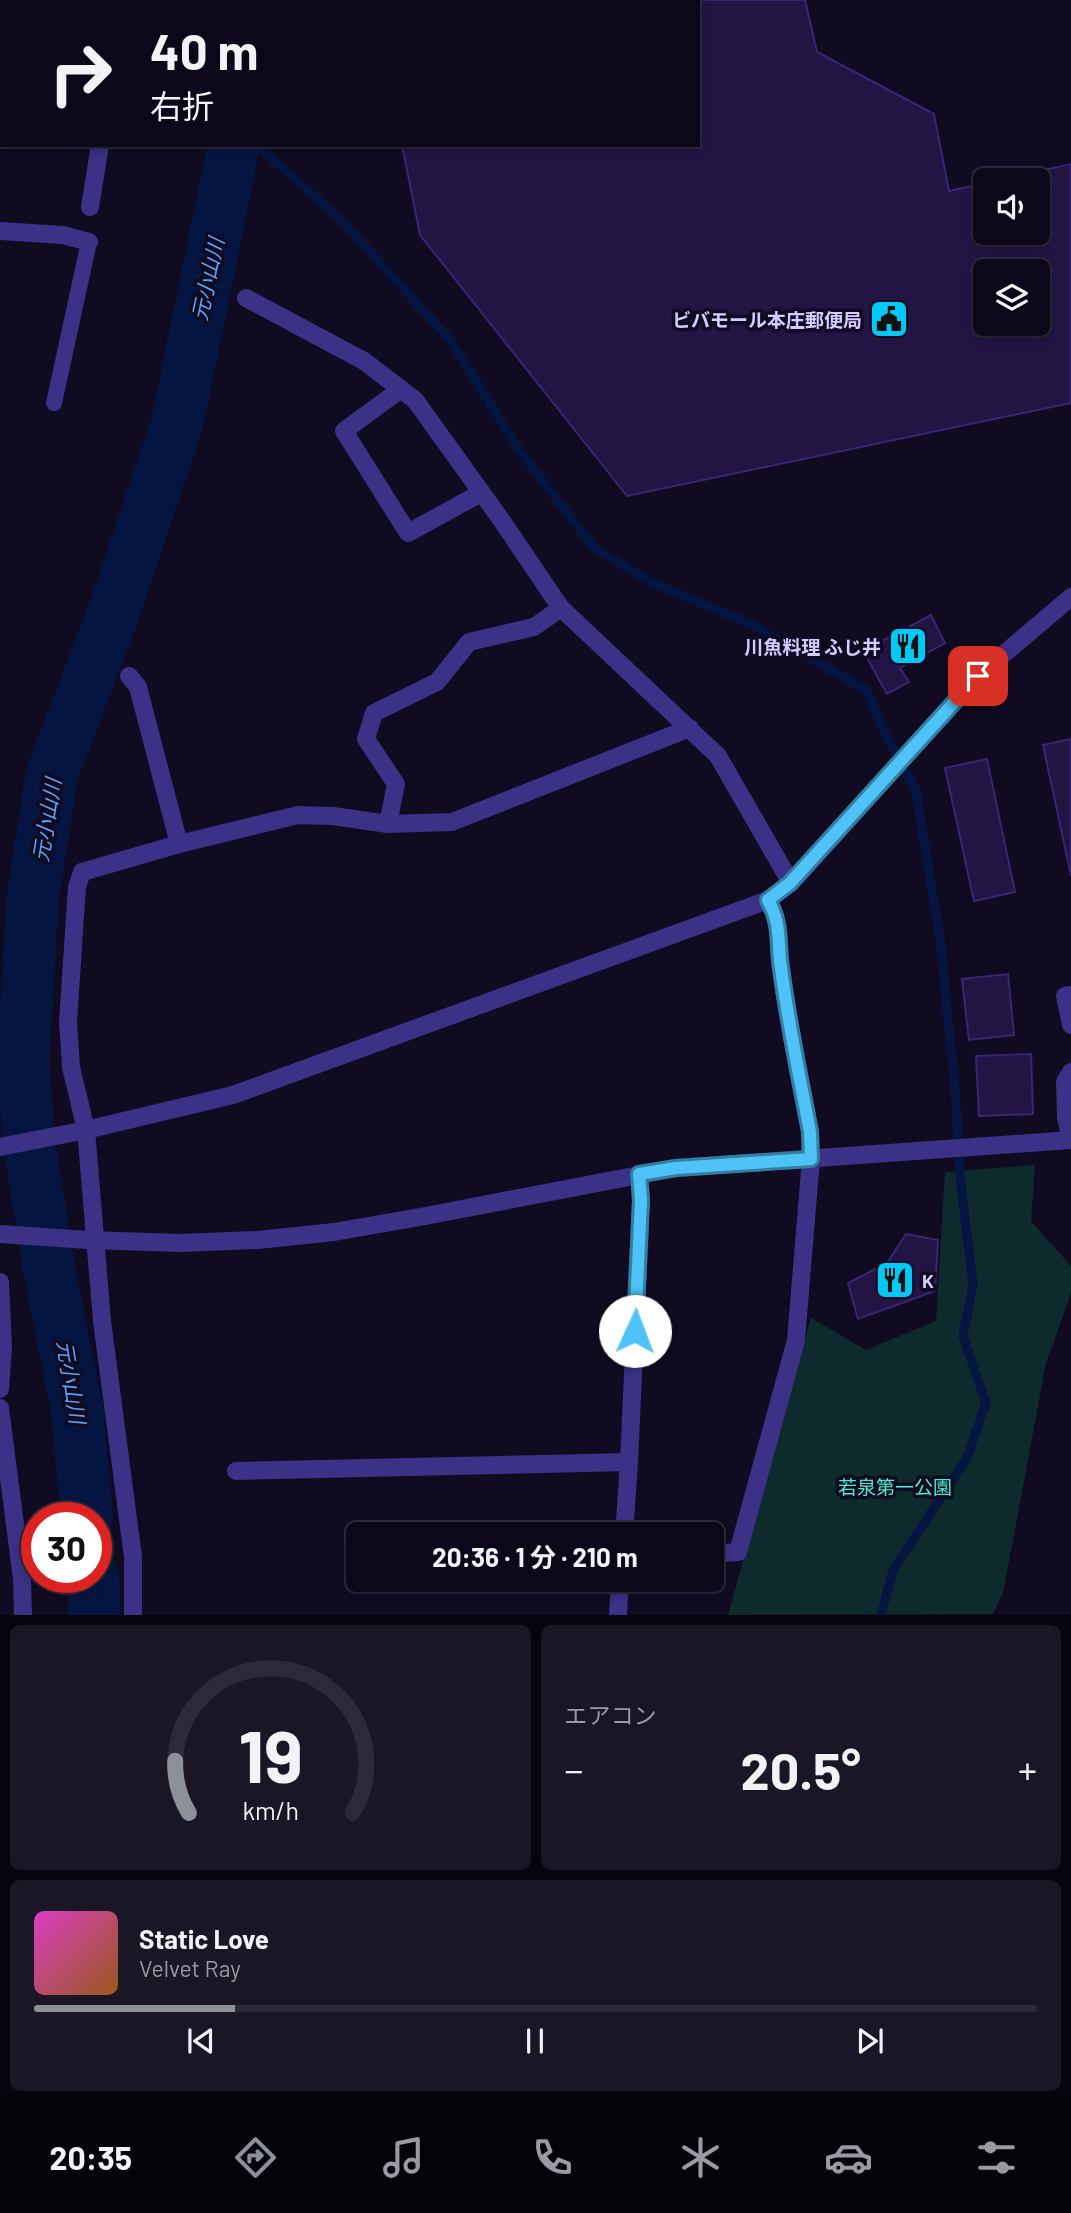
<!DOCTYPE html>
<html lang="ja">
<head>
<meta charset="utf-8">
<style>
	body { margin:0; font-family:Barlow,"Noto Sans JP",sans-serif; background:#1a1626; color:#f1f3f6; height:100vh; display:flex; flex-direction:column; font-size:26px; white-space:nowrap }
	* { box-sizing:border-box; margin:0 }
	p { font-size:23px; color:#9a9aa2 }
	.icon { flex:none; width:38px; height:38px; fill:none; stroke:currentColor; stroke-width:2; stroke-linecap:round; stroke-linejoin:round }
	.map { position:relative; height:1615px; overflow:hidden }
	.sheet { display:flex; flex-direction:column; gap:10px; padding:10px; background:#07040e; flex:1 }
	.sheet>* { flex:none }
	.top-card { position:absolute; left:0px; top:0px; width:700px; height:147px; box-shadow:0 4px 10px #0003,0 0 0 2px #2c2938; background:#0c0819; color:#f1f3f6; overflow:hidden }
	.fabs { position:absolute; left:973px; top:168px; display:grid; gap:14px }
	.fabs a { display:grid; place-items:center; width:77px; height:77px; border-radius:10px; background:#0c0819; box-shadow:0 4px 10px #0003,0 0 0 2px #2c2938; font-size:35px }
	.speed { position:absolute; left:21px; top:1502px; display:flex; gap:14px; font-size:35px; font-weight:700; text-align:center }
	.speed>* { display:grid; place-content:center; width:91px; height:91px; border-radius:50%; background:#0c0819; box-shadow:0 4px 10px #0003,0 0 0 2px #2c2938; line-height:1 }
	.speed .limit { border:10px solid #d22; background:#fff; color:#111 }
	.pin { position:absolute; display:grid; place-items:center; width:60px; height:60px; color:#fff; margin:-30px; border-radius:14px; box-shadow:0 4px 10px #0006 }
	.me { position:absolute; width:77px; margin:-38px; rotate:2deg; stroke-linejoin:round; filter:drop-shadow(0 0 5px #0008) }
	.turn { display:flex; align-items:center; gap:24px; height:147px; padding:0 35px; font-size:32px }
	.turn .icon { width:91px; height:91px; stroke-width:2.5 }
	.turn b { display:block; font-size:49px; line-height:60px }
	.big { font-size:52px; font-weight:700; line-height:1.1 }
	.sheet .card { flex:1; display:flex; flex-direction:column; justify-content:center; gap:10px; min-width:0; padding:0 24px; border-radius:10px; background:#1a1626 }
	.sheet .dial { align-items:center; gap:0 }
	.dial svg { height:182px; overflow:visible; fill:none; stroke:#2c2938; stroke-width:7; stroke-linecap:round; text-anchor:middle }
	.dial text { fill:#f1f3f6; stroke:none }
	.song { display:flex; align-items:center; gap:21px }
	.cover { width:84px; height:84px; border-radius:10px; background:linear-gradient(135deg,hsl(310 70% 55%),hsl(30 70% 35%)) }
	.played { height:7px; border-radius:4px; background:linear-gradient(90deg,#8c9099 20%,#2c2938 20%) }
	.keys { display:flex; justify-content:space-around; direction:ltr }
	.heat { display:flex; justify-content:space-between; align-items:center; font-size:38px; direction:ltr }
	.sheet .tiles { flex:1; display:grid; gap:10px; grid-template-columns:1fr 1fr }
	.card:last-child { grid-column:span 2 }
	.trip { position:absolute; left:346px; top:1522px; width:378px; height:70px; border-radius:10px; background:#0c0819; box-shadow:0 4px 10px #0003,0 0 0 2px #2c2938; font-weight:700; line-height:70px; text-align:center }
	.tab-bar { display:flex; height:112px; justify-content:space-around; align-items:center; background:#05030a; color:#9a9aa2 }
	.tab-bar .icon { width:49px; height:49px }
	.tab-bar .on { color:#8c9099 }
	.tab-bar b { font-size:32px; color:#f1f3f6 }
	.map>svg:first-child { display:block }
	.green { fill:#0d2b2c }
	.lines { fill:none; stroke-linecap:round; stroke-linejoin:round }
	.stream { stroke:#041541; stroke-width:9 }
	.river { stroke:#041541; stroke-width:52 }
	.building { fill:#221544; stroke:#3a2473; stroke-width:2; fill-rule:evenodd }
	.service { stroke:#3b3186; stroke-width:16 }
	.minor { stroke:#3b3186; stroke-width:18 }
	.tertiary { stroke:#3b3186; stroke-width:18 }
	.route-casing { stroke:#337fa1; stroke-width:18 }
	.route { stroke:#4fc3f7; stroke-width:12 }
	.labels { text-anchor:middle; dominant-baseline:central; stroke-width:7; stroke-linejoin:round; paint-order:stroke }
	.poi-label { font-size:19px; font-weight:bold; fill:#d5cbff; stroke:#100b21; text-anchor:end }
	.park-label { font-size:19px; fill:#4bebd0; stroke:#100b21 }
	.water-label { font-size:21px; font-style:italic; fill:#59a5ff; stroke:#100b21 }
</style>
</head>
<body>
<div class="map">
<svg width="1071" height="1615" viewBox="0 0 1071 1615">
	<rect width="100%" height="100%" fill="#100b21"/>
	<!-- green -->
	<path class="green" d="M1035 1165 1031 1221 1071 1266V1293L1046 1363 1003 1593 993 1614 728 1615 811 1318 866 1350 936 1321 945 1172Z"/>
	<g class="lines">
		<!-- stream -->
		<path class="stream" d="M257 145 342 221 450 340 520 451 594 548 653 583 753 625 866 690 887 737 916 791 941 946 956 1100 960 1176 973 1285 963 1336 986 1403 967 1458 893 1570 881 1615"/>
		<!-- river -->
		<path class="river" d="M259 2V0
			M87 1517 77 1409 50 1274 29 1142 23 1063 33 896 52 774 116 606 177 424 234 145
			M93 1577 95 1615"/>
	</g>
	<!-- building -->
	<path class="building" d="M372 0H805L817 52 934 114 949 191 985 183V233H1038V180H999L1071 164V403L627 496 420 235 402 145H698V2H373ZM985 271H1038V324H985Z
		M931 615 945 643 900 668 909 682 887 694 863 651Z
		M1071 739V876L1043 745Z
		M987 759 1015 892 974 901 945 768Z
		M1008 974 1014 1035 969 1040 962 979Z
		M1031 1054 1033 1114 979 1116 976 1056Z
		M906 1234 938 1240 935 1291 858 1319 848 1283 887 1263Z"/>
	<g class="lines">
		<!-- service -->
		<path class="service" d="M54 403 89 242"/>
		<!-- minor -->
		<path class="minor" d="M206 2 207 0
			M0 33 2 35
			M90 207 100 145
			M0 231 63 235 89 242
			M246 298 364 361 415 400 502 521 561 608 718 756 791 883
			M401 389 344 431 408 533 481 493
			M129 676 138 687 179 844
			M388 824 396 784 366 739 374 713 437 682 469 642 534 627 561 608
			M1071 995 1065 996 1071 1025
			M1071 1140 1066 1117 1065 1082 1071 1072
			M0 1147 86 1130 233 1095 768 900 791 883 978 676 1071 597
			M0 1282 3 1347 0 1389
			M0 1408 22 1579 23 1615
			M236 1471 629 1462
			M624 1535 629 1462 641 1200 639 1174
			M712 1554 738 1552 796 1340 811 1159 810 1132C800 1078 788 1023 781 968 777 942 782 925 768 900
			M133 1615V1557L102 1321 86 1130 71 1067 68 1022 77 887 82 872 179 844 298 815 333 816 388 824 452 822 690 728
			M618 1615 620 1580"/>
		<!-- tertiary -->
		<path class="tertiary" d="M0 1234 87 1240 180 1243 258 1240 334 1232 420 1217 676 1168 1071 1140"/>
	</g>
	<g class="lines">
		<!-- route casing -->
		<g class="route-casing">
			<path id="route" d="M635 1331 641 1200 639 1174 676 1168 811 1159 810 1132C800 1078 788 1023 781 968 777 942 782 925 768 900L790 883 978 676"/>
		</g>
		<!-- route -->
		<use href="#route" class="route"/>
	</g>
	<!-- icons -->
	<defs>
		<g id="civic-square" transform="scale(2.0125)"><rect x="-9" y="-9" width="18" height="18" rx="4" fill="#00c9f6" stroke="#100b21"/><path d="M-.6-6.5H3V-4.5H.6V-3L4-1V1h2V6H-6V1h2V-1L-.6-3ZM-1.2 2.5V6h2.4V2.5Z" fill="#111"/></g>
		<g id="restaurant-square" transform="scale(2.0125)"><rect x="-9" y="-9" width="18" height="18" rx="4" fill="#00c9f6" stroke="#100b21"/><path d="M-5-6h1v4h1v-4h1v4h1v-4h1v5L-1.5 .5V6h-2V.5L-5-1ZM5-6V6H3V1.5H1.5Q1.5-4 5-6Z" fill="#111"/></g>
	</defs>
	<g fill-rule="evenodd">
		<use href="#civic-square" x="889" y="319"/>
		<use href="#restaurant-square" x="908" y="646"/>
		<use href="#restaurant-square" x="895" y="1280"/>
	</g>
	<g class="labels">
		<!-- poi labels -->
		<g class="poi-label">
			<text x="862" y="319">ビバモール本庄郵便局</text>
			<text x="881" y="646">川魚料理 ふじ井</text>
			<text x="922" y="1280" text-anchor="start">K</text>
		</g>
		<!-- park labels -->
		<g class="park-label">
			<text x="895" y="1486">若泉第一公園</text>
		</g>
		<!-- water labels -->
		<g class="water-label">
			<text transform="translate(207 279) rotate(-78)">元小山川</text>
			<text transform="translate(46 820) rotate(-81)">元小山川</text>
			<text transform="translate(72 1382) rotate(81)">元小山川</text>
		</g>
	</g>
</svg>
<div class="fabs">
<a><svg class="icon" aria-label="sound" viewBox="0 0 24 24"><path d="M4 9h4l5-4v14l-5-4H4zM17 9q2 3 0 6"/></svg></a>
<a><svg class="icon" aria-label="layers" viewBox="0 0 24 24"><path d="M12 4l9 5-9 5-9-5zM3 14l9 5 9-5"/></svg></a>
</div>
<div class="speed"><div class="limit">30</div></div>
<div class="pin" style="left:978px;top:676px;background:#d93025"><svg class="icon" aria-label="arrive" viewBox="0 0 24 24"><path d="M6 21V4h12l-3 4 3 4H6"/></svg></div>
<svg class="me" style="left:635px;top:1331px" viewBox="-20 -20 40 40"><circle r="19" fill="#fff"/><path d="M0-13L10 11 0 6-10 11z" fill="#4fc3f7"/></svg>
<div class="trip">20:36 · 1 分 · 210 m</div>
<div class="top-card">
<div class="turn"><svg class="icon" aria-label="right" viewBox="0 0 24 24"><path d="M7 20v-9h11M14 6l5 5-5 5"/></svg><div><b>40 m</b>右折</div></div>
</div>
</div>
<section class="sheet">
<div class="tiles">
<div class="card dial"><svg viewBox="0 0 100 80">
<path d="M14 69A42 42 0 1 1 86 69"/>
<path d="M14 69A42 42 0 0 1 8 46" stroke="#8c9099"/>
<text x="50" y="56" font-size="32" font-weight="700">19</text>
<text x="50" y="72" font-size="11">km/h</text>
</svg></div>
<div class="card"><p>エアコン</p>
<div class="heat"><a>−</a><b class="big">20.5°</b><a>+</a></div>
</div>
<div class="card">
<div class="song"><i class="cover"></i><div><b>Static Love</b><p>Velvet Ray</p></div></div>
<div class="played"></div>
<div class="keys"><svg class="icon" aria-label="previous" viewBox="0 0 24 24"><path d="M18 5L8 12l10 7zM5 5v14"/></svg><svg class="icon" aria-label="pause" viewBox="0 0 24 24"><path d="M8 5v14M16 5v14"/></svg><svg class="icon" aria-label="next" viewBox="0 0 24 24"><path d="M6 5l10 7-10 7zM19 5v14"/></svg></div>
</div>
</div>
</section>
<nav class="tab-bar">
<b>20:35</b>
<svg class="icon on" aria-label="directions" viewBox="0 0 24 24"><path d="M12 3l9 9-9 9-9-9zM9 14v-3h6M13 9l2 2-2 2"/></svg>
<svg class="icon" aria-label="music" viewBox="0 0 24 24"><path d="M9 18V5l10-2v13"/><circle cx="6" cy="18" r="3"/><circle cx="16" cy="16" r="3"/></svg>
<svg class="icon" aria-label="phone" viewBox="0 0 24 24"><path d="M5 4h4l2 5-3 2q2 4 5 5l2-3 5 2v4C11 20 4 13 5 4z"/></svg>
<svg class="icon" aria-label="climate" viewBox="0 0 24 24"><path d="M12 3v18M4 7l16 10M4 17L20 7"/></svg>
<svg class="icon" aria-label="car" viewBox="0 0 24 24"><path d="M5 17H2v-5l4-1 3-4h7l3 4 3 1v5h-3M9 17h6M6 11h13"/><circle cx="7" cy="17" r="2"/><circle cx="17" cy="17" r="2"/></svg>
<svg class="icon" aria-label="filters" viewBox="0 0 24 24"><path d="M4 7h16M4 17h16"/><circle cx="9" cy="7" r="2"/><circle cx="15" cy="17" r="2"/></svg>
</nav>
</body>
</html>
